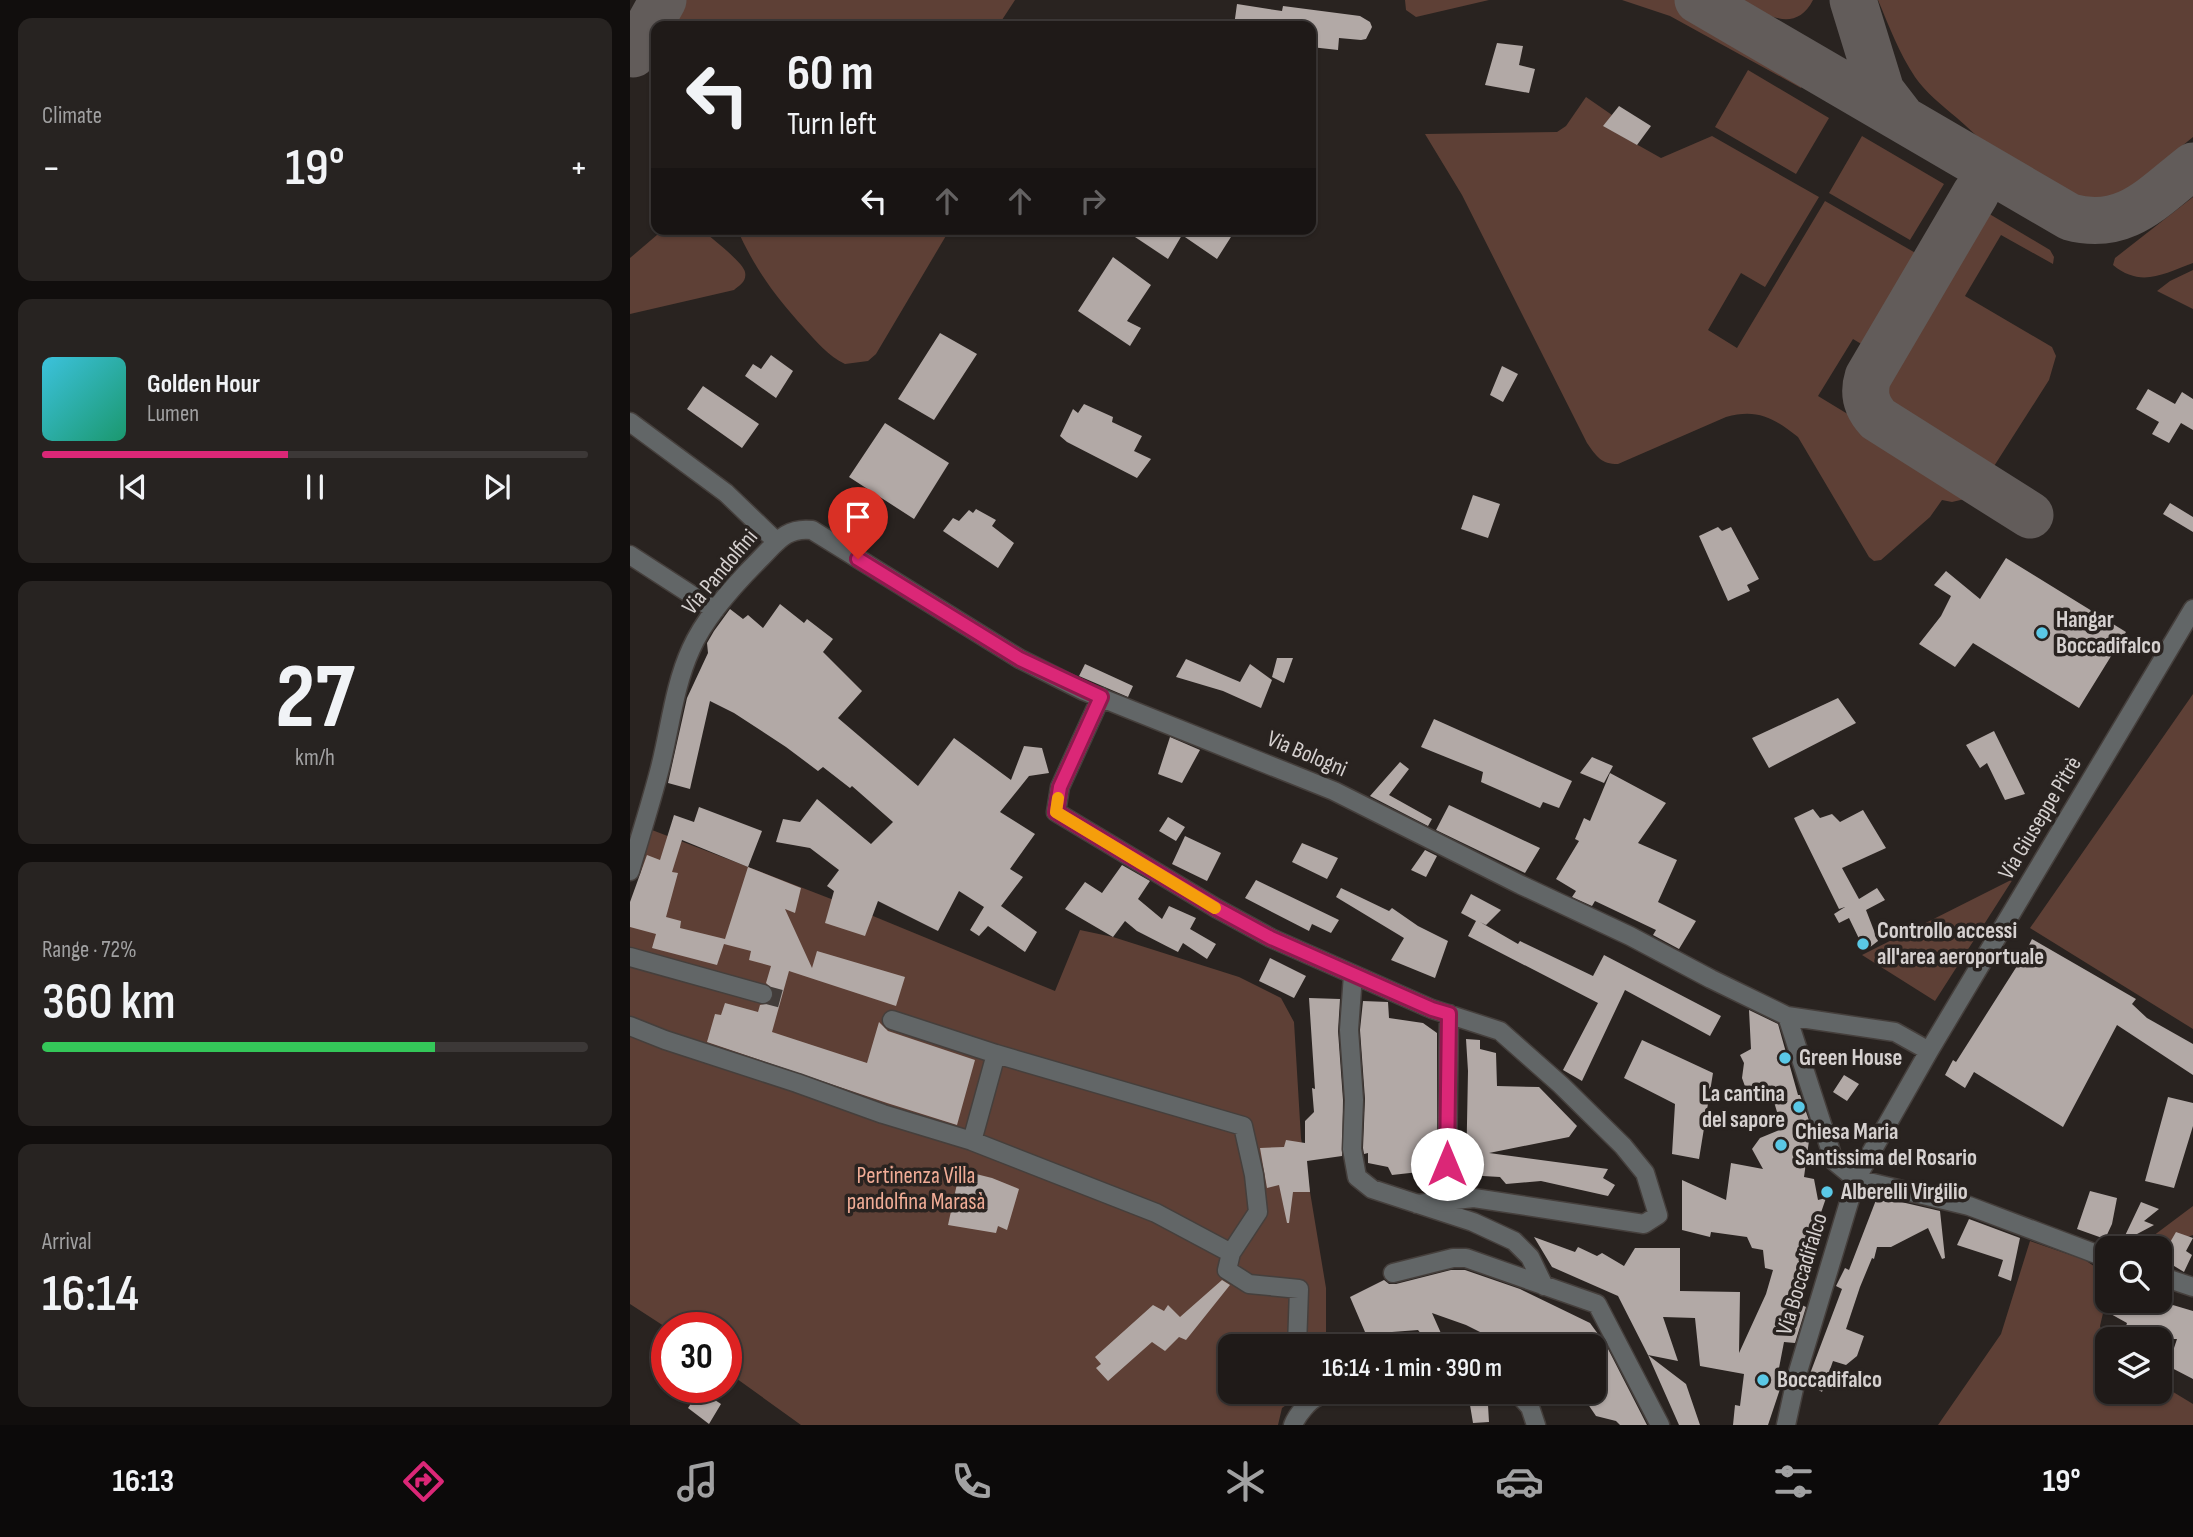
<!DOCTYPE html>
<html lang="en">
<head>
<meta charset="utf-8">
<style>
	body { margin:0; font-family:"Sofia Sans Condensed",sans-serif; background:#272321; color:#f1f3f6; height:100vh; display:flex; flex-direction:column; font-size:26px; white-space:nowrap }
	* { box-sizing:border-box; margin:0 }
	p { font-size:23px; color:#a1a1a2 }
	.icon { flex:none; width:38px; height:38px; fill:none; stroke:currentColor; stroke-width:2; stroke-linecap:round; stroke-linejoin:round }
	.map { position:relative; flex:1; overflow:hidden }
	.drawer { display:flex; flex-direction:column; gap:18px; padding:18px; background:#110e0d; width:630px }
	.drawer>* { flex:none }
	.top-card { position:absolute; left:21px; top:21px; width:665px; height:214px; border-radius:14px; box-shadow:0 2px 5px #0004,0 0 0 2px #3c3837; background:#1f1a18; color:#f1f3f6; overflow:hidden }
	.tools { position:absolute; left:1465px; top:1236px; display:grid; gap:14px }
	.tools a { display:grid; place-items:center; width:77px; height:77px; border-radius:14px; background:#1f1a18; box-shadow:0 2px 5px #0004,0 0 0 2px #3c3837; font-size:35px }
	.speed { position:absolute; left:21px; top:1312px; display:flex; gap:14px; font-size:35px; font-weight:700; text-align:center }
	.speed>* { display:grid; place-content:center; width:91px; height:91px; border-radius:50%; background:#1f1a18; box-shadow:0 2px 5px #0004,0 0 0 2px #3c3837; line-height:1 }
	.speed .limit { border:10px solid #d22; background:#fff; color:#111 }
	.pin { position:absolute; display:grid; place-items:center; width:60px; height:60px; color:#fff; margin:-72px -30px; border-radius:50% 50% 50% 0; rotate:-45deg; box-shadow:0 0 7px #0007 }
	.pin .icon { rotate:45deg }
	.me { position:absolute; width:77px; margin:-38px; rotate:0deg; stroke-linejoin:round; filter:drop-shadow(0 0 5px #0008) }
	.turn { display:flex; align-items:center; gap:24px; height:147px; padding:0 21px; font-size:32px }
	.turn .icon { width:91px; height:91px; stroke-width:2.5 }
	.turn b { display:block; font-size:49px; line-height:60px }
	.lanes { display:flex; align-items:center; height:66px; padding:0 21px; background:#0003; justify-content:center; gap:35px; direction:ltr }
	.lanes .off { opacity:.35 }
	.big { font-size:52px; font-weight:600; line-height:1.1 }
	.drawer .card { flex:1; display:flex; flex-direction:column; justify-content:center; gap:10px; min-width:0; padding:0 24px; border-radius:14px; background:#272321 }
	.drawer .dial { align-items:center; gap:0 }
	.dial b { font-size:91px; line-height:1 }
	.song { display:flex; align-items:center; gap:21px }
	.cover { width:84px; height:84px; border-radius:10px; background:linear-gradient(135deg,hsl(190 70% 55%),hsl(160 70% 35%)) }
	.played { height:7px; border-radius:4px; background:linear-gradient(90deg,#db2777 45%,#3c3837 45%) }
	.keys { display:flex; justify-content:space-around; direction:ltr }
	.heat { display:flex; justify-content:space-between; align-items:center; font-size:38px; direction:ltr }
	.charge { height:10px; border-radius:5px; background:linear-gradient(90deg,#34c759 72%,#3c3837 0) }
	.trip { position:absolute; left:588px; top:1334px; width:388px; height:70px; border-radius:14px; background:#1f1a18; box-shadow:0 2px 5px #0004,0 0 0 2px #3c3837; font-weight:600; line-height:70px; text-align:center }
	.tabs { display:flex; height:112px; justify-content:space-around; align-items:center; background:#0c0a0a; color:#a1a1a2 }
	.tabs .icon { width:49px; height:49px }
	.tabs .selected { color:#db2777 }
	.tabs b { font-size:32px; color:#f1f3f6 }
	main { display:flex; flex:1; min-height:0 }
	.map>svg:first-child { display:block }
	.green { fill:#5e4036 }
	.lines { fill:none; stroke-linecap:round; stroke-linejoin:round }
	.taxiway { stroke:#625c5a; stroke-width:47 }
	.building { fill:#b2a9a6; fill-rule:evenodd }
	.minor-tunnel { stroke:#433d3a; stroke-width:18; stroke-dasharray:18 9; stroke-linecap:butt }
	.minor-casing { stroke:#453f3c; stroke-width:21 }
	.minor { stroke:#626667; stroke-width:18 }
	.route-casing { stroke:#8e194d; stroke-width:18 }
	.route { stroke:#db2777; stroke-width:12 }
	.slow { stroke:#f59e0b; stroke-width:12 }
	.poi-dot { fill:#5ac8e6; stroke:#292320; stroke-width:2.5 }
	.labels { text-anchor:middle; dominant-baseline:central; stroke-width:7; stroke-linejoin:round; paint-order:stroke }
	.street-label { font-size:23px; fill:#d6d1d0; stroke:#292320 }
	.poi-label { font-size:23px; font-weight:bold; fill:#d6d1d0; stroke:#292320; text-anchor:start }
	.park-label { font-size:23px; fill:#f1ad97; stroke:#292320 }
</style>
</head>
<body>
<main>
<section class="drawer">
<div class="card"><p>Climate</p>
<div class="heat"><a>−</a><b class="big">19°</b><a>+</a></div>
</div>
<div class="card">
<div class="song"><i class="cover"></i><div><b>Golden Hour</b><p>Lumen</p></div></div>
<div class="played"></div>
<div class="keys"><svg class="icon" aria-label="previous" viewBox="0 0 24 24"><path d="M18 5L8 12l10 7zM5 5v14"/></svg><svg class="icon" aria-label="pause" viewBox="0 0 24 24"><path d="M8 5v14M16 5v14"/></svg><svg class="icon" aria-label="next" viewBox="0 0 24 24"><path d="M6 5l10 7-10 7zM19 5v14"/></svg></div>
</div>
<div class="card dial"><b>27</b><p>km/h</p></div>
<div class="card"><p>Range · 72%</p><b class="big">360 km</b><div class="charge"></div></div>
<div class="card"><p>Arrival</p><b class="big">16:14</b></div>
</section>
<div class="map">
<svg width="1563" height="1425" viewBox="0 0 1563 1425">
	<rect width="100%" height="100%" fill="#292320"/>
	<!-- green -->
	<path class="green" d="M50 0H385L368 26H35Z
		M775 0H859L786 17 776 10Z
		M992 0H1048L1176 79 1171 88 1040 16Z
		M1110 0H1183C1165 35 1134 14 1110 0Z
		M1248 0H1563V137C1549 148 1495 195 1482 198 1425 211 1366 153 1327 118 1313 106 1295 92 1285 77 1269 53 1259 26 1248 0Z
		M1118 70 1199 118 1166 174 1085 127Z
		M956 97 982 115 974 126 1031 158 1082 136 1189 197 1135 287 1111 273 1078 330 1107 348 1195 201 1296 259 1243 351 1223 339 1188 396 1333 484 1341 492 1339 498 1322 502 1312 500 1300 517 1251 560 1244 561 1239 557 1168 437C1144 418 1127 408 1096 417L988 464C971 464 967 457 957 443L832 195 795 134 927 132 936 126Z
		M1232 136 1314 184 1280 240 1199 193Z
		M1563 197V263C1533 274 1511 288 1483 265L1485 258Z
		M1346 206 1420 250 1424 257 1423 264 1371 235 1335 296 1422 347 1426 356 1419 380 1359 474 1348 478 1256 420 1248 410 1243 399 1244 386 1255 360Z
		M34 229H71C80 237 113 262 115 272 117 281 110 285 104 290L0 314V258Z
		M107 229H320L246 354 238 361 215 364C198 356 187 342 174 328 145 296 125 269 107 229Z
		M1563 270V309L1527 291 1540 281Z
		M1563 694V1029L1400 928Z
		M22 830 209 902 425 991 450 930 483 937 609 977 651 998 664 1022 671 1138 696 1288V1346H600V1391H676L652 1408 648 1425H171L96 1371V1328H37L0 1304V911Z
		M1383 879 1305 1001 1232 955Z
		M1563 1206V1235L1529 1248H1507Z
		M1400 1241 1455 1260 1477 1275V1296L1470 1326 1477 1347V1391H1530V1384L1563 1404V1425H1308L1371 1334Z"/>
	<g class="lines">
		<!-- taxiway -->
		<path class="taxiway" d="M1068 0 1440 217C1495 232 1523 197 1563 166
			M1223 0 1251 91 1271 117
			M3 54 33 0
			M1346 193 1238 377C1233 393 1236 406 1248 419L1400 515"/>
	</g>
	<!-- building -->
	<path class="building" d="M607 4 652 11 653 6 730 16 740 22 742 27 736 39 731 40 709 38 708 50 681 47V26H604Z
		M867 43 893 46 889 65 905 69 899 93 855 85Z
		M989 106 1021 126 1007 145 973 126Z
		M493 229H606L587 259 552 235 538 259Z
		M483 257 521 285 497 321 511 328 500 346 448 311Z
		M310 333 347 354 304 420 268 399Z
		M141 355 163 371 146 398 115 376 123 364 131 369Z
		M872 366 888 374 873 402 860 395Z
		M73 386 129 424 112 448 57 409Z
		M1518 389 1545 404 1552 392 1563 399V430L1551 423 1539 443 1522 434 1529 422 1506 409Z
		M454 404 483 417 482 422 512 436 504 451 521 459 507 478 437 442 430 436 443 409 448 413Z
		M255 423 319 463 284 519 219 477Z
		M843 495 870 504 858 538 831 529Z
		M1540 503 1563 517V532L1533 514Z
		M346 509 366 520 362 526 384 543 368 568 313 531 323 518 329 521 339 510 343 513Z
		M1088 527 1092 531 1101 527 1129 579 1117 585 1120 591 1098 601 1069 536Z
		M1376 558 1496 632 1449 708 1343 643 1325 667 1289 644 1311 616 1321 596 1304 585 1316 571 1350 599Z
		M150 604 174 623 177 619 203 639 193 652 232 691 208 718 288 786 324 738 381 780 394 746 412 748 419 773 399 776 370 812 405 834 380 869 393 877 371 906 407 932 395 952 358 926 349 936 340 930 354 907 329 891 308 931 248 901 235 936 195 923 204 891 197 886 209 870 180 848 146 842 153 819 170 822 187 799 241 844 263 822 222 786 220 788 193 767 188 771 156 747 104 713 80 701 60 789 38 783 57 698 78 653 77 643 84 631 100 609 113 619 118 615 133 628Z
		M647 658H663L654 683 642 677Z
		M556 659 610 682 620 664 642 680 631 708 593 691 546 677Z
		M455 664 503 686 498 697 449 676Z
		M1208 698 1226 723 1139 768 1122 738Z
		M804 719 942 781 929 808 913 802 910 808 851 782 853 772 791 747Z
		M1364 731 1395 794 1375 800 1357 763 1350 768 1336 745Z
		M540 737 570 750 552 783 528 774Z
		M962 757 983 766 974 783 950 773Z
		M770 762 779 769 759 795 802 819 798 826 740 796Z
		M980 773 1036 803 1008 843 1047 860 1028 902 1066 921 1049 949 1023 935 1026 930 965 901 962 906 942 897 946 891 926 879 949 841 945 839 954 818 960 821Z
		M819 805 910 848 895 873 806 830Z
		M69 807 132 831 118 867 171 888 165 913 155 909 182 968 187 951 275 977 266 1006 159 971 142 1032 237 1063 249 1022 258 1031 345 1060 327 1125 257 1103 77 1042 85 1014 91 1015 95 1003 128 1012 130 1005 141 1002 144 991 136 983 141 966 119 960 121 951 94 944 87 965 22 948 26 934 0 927V902L17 855 30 860 44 815 64 822ZM52 840 118 867 95 939 50 928 51 921 36 917 48 873 42 872Z
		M1183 809 1190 818 1202 814 1210 822 1233 810 1256 848 1212 868 1229 899 1247 888 1255 900 1236 910 1248 941 1235 951 1219 918 1209 923 1204 914 1215 907 1209 909 1164 818Z
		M538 817 555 827 546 841 529 831Z
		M555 836 591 853 577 881 542 864Z
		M672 843 708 858 697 879 662 862Z
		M795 850 807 856 796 877 781 870Z
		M492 865 520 881 508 899 532 919 539 906 566 918 560 929 586 944 577 959 553 943 548 952 507 931 495 921 483 937 435 909 455 882 472 893Z
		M626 880 709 920 701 933 682 924 679 931 615 898Z
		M711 888 759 911 762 908 788 926 818 941 805 978 761 960 774 938 706 897Z
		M841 894 871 910 856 925 850 922 888 944 890 941 963 976 974 955 1091 1016 1080 1036 995 990 952 1081 933 1070 968 1003 838 936 846 921 831 913Z
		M1402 939 1506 999 1502 1004 1517 1018 1563 1044V1075L1487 1025 1433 1127 1344 1072 1335 1088 1315 1075 1323 1060 1326 1062 1394 955Z
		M640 958 676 976 664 998 629 981Z
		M679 998 710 999 708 1031 713 1100 712 1156 677 1161 680 1192H663L659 1223H657L649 1185 637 1188 630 1148 654 1147 656 1140 675 1143V1121L684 1112 682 1088 685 1089Z
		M733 1001 758 1002 759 1018 793 1023 807 1033V1170L762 1175 758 1167 738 1163V1153L734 1154 733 1148 735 1099 730 1030Z
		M1119 1010 1148 1024 1168 1095H1170L1181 1126 1174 1177 1184 1179 1188 1200 1196 1198 1161 1300 1176 1307 1165 1343 1154 1342 1149 1368 1154 1369 1153 1380 1138 1425H1103L1105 1405 1110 1406 1114 1374 1070 1366 1065 1318 1033 1317 1048 1361 1018 1355 988 1296 922 1267 904 1237 945 1252 948 1247 967 1256 972 1253 994 1266 1005 1248H1050V1291L1110 1292 1109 1353 1136 1294 1143 1270 1135 1268 1133 1250 1122 1248 1117 1237 1081 1232 1080 1237 1052 1230V1180L1096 1200 1101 1163 1133 1169 1122 1149 1130 1138 1152 1129 1140 1088 1117 1092 1112 1078 1114 1063 1110 1055 1121 1049Z
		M836 1039 850 1040V1049L866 1053 867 1086 909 1087 947 1126 939 1137 859 1153 978 1169 973 1178 985 1185 978 1196 911 1181 876 1184 870 1177 836 1175 838 1071Z
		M1012 1040 1083 1073 1069 1159 1042 1154 1045 1104 994 1078Z
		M1214 1075 1229 1084 1217 1101 1203 1092Z
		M1538 1097 1563 1103V1126L1544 1188 1515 1181Z
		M330 1170 362 1178 389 1189 377 1230 368 1226 366 1233 318 1225Z
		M1460 1191 1487 1198 1482 1224 1475 1239 1447 1229Z
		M1246 1200 1267 1201 1310 1211 1315 1258 1312 1259 1298 1228 1261 1247H1247L1244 1259 1242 1258 1230 1287 1216 1329 1234 1336 1227 1356 1216 1365 1203 1361 1192 1392 1177 1383 1178 1379 1212 1289 1206 1286 1215 1268 1219 1270Z
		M1511 1202 1529 1209 1514 1221 1524 1225 1492 1242Z
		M1339 1219 1390 1238 1381 1281 1368 1276 1373 1260 1327 1245Z
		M1546 1232 1563 1238 1556 1251 1562 1255 1554 1272 1531 1258Z
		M821 1270H835L890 1289 960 1323 976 1345 1017 1425H990L986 1421 966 1416 949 1391H964V1346H878L836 1325 802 1313 814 1340H796L788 1330 762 1332 766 1346H741L720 1297 754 1280 759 1284H766Z
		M592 1280 600 1285 556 1340 549 1337 535 1351 522 1342 478 1381 466 1368 471 1364 465 1357 523 1305 534 1311 538 1305 550 1317Z
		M1485 1300H1526L1563 1311V1379L1538 1366 1547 1339H1492L1497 1323 1479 1313Z
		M1018 1355 1056 1384 1070 1425H1049Z
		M70 1390 91 1404 79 1424 58 1408Z
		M840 1405H858L859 1422 843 1423Z"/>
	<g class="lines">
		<!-- minor-tunnel -->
		<path class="minor-tunnel" d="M133 994 152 999"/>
		<!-- minor casing -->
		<g class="minor-casing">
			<path id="minor" d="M0 422 96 493 147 542
				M0 555 85 610
				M471 697 430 787 426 812 586 908 641 938 802 1009 870 1031 931 1085 993 1146 1015 1173 1028 1215 1014 1224 844 1198 787 1204
				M0 871C10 837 21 803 30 768 40 729 44 686 61 649 75 617 105 584 129 560 147 542 156 527 182 530L390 659 454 691 704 791 891 885 1000 936 1081 979 1157 1016 1265 1032 1299 1051
				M0 957 133 994
				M723 975 719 1030 724 1100 722 1149 727 1177 742 1189 843 1222 884 1241 900 1257 914 1286
				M1157 1016 1204 1161 1226 1179 1339 1206 1477 1258
				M262 1020 366 1054 613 1126 624 1175 628 1212 601 1253 597 1270 619 1284 669 1289 667 1346
				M0 1026 35 1040 167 1083 253 1114 342 1141 366 1054
				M342 1141 526 1213 601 1253
				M817 1164 819 1014
				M763 1273 823 1258H836L967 1304 1030 1425
				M1530 1276 1563 1287
				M886 1391 900 1407 906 1425
				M663 1425C667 1415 679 1400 689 1396 717 1384 772 1399 806 1391
				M1156 1425 1167 1375 1226 1179 1299 1051 1563 609"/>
		</g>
		<!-- minor -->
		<use href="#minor" class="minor"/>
	</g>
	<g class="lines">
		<!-- route casing -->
		<g class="route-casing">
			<path id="route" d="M228 559 390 659 471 697 430 787 426 812 586 908 641 938 802 1009 819 1014 817 1164"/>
		</g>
		<!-- route -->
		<use href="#route" class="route"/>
		<!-- slow -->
		<path class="slow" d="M428 798 426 812 585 908"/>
	</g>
	<!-- markers -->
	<g class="poi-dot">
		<circle cx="1412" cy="633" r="7"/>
		<circle cx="1233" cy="944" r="7"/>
		<circle cx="1155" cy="1058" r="7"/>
		<circle cx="1169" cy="1107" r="7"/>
		<circle cx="1151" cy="1145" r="7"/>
		<circle cx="1197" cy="1192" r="7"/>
		<circle cx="1133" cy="1380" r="7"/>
	</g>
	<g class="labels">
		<!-- street labels -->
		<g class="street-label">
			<text transform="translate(90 572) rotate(-50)">Via Pandolfini</text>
			<text transform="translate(677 754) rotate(23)">Via Bologni</text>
			<text transform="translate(1410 818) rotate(-59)">Via Giuseppe Pitrè</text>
			<text transform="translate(1172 1274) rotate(-73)">Via Boccadifalco</text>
		</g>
		<!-- poi labels -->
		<g class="poi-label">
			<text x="1426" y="620">Hangar<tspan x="1426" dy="26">Boccadifalco</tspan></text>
			<text x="1247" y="931">Controllo accessi<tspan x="1247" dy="26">all'area aeroportuale</tspan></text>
			<text x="1169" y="1058">Green House</text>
			<text x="1155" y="1094" text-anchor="end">La cantina<tspan x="1155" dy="26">del sapore</tspan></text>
			<text x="1165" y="1132">Chiesa Maria<tspan x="1165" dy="26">Santissima del Rosario</tspan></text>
			<text x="1211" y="1192">Alberelli Virgilio</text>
			<text x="1147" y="1380">Boccadifalco</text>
		</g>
		<!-- park labels -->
		<g class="park-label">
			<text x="286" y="1176">Pertinenza Villa<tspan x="286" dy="26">pandolfina Marasà</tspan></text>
		</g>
	</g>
</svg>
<div class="tools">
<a><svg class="icon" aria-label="search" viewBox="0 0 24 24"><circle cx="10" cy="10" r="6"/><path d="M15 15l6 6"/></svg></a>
<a><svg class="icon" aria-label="layers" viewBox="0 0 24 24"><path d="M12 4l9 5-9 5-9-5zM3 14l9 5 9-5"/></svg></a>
</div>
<div class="speed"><div class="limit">30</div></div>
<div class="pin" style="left:228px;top:559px;background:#d93025"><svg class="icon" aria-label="arrive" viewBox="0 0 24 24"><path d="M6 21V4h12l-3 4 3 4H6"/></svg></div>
<svg class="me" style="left:817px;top:1164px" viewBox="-20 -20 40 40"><circle r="19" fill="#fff"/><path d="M0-13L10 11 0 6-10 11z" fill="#db2777"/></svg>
<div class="trip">16:14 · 1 min · 390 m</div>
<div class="top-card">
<div class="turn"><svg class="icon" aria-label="left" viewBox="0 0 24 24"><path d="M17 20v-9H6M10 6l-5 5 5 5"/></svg><div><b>60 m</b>Turn left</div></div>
<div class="lanes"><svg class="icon" aria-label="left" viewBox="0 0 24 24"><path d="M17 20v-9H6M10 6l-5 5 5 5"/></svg><svg class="icon off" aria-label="ahead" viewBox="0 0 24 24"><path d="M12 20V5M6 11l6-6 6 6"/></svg><svg class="icon off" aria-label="ahead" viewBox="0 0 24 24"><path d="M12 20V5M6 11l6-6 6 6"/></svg><svg class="icon off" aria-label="right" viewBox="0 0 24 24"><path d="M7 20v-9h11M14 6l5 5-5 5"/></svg></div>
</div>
</div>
</main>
<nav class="tabs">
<b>16:13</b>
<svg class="icon selected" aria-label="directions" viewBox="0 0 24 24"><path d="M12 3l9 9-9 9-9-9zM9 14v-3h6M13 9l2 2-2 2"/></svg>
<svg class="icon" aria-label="music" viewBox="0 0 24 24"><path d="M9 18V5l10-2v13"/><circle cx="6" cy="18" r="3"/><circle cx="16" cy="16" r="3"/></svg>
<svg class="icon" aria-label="phone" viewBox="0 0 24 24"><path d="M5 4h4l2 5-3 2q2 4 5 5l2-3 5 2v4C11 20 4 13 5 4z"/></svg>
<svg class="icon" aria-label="climate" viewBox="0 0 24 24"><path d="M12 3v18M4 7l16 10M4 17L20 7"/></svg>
<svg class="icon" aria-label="car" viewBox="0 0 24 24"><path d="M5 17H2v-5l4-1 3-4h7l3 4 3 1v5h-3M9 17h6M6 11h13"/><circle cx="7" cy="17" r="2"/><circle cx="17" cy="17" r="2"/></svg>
<svg class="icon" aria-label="filters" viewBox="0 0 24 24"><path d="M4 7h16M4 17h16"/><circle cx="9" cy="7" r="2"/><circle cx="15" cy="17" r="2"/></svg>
<b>19°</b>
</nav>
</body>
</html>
